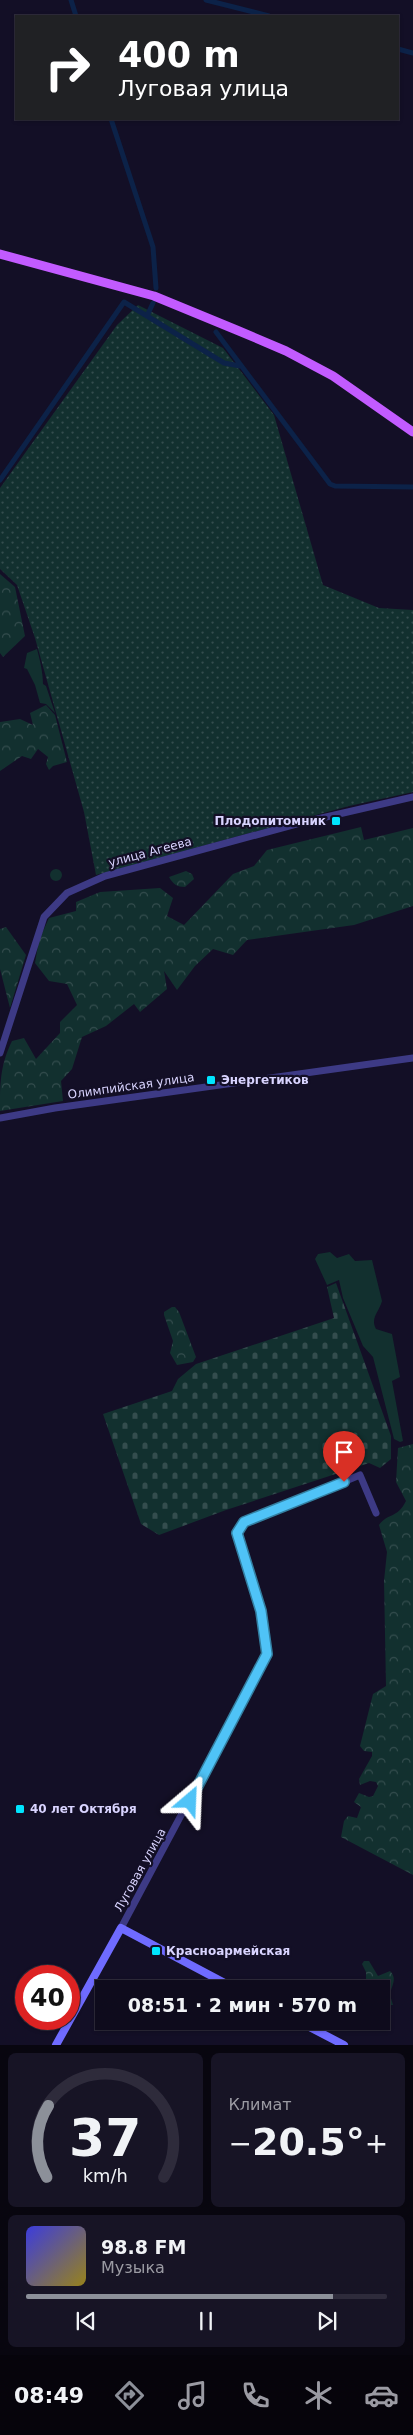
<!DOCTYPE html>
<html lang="ru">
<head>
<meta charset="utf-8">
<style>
	body { margin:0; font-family:"DejaVu Sans",sans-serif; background:#171425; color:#f1f3f6; height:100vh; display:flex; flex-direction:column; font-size:19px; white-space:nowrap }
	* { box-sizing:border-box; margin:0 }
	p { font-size:16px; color:#9b9ba3 }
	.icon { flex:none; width:28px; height:28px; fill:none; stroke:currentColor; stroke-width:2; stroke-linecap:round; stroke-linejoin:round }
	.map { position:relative; height:2045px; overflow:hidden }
	.sheet { display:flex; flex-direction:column; gap:8px; padding:8px; background:#08060f; flex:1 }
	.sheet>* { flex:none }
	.hud { position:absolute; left:15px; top:15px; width:384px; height:105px; border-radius:0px; box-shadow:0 1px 4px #0004,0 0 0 1px #2e2b3b; background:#202124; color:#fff; overflow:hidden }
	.speed { position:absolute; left:15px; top:1965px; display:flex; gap:10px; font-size:25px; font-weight:700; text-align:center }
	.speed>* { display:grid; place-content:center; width:65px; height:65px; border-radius:50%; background:#0e0b1c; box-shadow:0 1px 4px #0004,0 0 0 1px #2e2b3b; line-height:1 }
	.speed .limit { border:8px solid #d22; background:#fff; color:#111 }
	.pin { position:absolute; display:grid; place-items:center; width:42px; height:42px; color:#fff; margin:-51px -21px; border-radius:50% 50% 50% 0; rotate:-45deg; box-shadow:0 0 5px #0007 }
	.pin .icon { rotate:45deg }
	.me { position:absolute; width:55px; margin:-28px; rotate:26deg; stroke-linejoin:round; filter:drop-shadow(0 0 4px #0008) }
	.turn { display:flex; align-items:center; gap:18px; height:105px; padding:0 20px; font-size:22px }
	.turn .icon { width:65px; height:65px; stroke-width:2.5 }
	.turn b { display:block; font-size:35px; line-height:42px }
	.big { font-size:38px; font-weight:700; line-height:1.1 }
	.sheet .widget { flex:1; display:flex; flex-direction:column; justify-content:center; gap:8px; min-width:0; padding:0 18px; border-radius:8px; background:#171425 }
	.sheet .dial { align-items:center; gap:0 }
	.dial svg { height:130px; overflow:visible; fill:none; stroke:#2e2b3b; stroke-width:7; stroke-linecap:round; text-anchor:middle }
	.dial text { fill:#f1f3f6; stroke:none }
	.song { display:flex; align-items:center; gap:15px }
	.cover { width:60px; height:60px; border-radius:8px; background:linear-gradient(135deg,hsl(240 70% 55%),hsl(50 70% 35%)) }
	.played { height:5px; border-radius:2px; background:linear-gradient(90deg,#8c9099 85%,#2e2b3b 85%) }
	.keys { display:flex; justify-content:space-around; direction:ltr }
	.heat { display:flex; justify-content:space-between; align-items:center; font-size:28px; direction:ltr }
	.sheet .tiles { flex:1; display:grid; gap:8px; grid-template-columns:1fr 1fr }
	.widget:last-child { grid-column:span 2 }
	.trip { position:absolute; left:95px; top:1980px; width:295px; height:50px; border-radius:0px; background:#0e0b1c; box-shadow:0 1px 4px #0004,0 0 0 1px #2e2b3b; font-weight:700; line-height:50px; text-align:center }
	.menu { display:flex; height:80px; justify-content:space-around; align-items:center; background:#06040b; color:#9b9ba3 }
	.menu .icon { width:35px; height:35px }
	.menu .on { color:#8c9099 }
	.menu b { font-size:22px; color:#f1f3f6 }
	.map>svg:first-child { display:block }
	.grass { fill:#12302f }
	.forest { fill:url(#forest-crowns) }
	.cemetery { fill:url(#cemetery-stones) }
	.park { fill:url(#park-dots) }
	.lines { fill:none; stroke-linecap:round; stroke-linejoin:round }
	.canal { stroke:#0c2248; stroke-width:5 }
	.tertiary { stroke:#3d3a85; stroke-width:7 }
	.secondary { stroke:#6f6bff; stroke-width:8 }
	.primary { stroke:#c25bff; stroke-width:9 }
	.route-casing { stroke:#337fa1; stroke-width:12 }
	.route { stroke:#4fc3f7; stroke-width:9 }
	.poi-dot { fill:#00e5ff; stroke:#130f26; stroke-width:2 }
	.labels { text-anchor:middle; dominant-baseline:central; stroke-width:4.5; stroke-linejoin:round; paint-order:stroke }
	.poi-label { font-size:12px; font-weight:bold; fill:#d9d4ff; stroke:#130f26; text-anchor:start }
	.street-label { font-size:12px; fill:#d9d4ff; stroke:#130f26 }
</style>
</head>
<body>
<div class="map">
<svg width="413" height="2045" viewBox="0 0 413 2045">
	<defs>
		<pattern id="forest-crowns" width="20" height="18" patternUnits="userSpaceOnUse" patternTransform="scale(1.25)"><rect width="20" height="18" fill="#12302f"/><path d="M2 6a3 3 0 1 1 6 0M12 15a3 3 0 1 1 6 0" fill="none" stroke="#344d4e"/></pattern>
		<pattern id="cemetery-stones" width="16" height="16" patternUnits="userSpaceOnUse" patternTransform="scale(1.25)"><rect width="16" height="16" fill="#12302f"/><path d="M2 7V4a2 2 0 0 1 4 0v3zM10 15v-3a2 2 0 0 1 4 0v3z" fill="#344d4e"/></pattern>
		<pattern id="park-dots" width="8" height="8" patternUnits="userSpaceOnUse" patternTransform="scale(1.25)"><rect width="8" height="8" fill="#12302f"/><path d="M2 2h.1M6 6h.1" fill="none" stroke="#344d4e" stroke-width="1.8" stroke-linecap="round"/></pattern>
	</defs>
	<rect width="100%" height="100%" fill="#130f26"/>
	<!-- grass -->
	<path class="grass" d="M37 649C40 660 43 673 43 684L46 686 55 713 46 704 40 703 35 685 27 669 24 668 27 653Z
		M50 875a6 6 0 1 1 12 0a6 6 0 1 1-12 0Z
		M330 1252 337 1258 349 1254 355 1261 372 1260 382 1301C379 1312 370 1318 376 1329L392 1334 400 1377 392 1381 403 1441 400 1442 394 1439 373 1357 363 1346 343 1298 339 1280 327 1285 315 1259 318 1254Z"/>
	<!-- forest -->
	<path class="forest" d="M0 574 15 587 25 636 3 657 0 653Z
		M46 705 55 715 67 762 53 766 49 770 46 764 48 757 38 749 31 759 22 756 0 771V722L20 719 33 725 30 713Z
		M361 827 364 840 413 828V906L354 925 247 940 233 955 213 949 195 966 177 990 164 971 167 989 140 1012 134 1004 106 1026 82 1037 72 1069 61 1081 63 1101 0 1111C0 1083 0 1066 12 1041L24 1038 36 1059 60 1033V1022L77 1005 67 984 49 981 35 963 39 940 49 918 76 911V902L100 892 160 888 173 898 167 916 184 925 233 874 254 866 267 850Z
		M186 871 192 874 194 879 185 887C177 887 173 884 169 877Z
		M6 927 26 955 10 1008 0 969V929Z
		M172 1307H175L179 1312 196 1357 193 1362 177 1365 170 1353 173 1341 164 1315V1312Z
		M413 1444V1875L341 1837 344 1821 348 1816 357 1818 361 1807 354 1802 359 1793 369 1797 373 1796 378 1786 376 1782 370 1781 360 1785 359 1779 372 1756V1752L364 1751 360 1746 373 1694 386 1686 384 1581 387 1552 379 1525C389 1512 397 1519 406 1501L396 1482 398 1448Z
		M364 1961H369L378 1976 390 1971C398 1979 391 1986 390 1995L393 2005H387L381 2000V1989H366V1972L362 1964Z"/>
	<!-- cemetery -->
	<path class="cemetery" d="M336 1283 391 1436V1459L380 1468 369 1463 226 1510 159 1535 141 1524 103 1414 172 1391 178 1379 196 1364 334 1318 327 1287Z"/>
	<!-- park -->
	<path class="park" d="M138 305 223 348 274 415 323 585 379 608 413 610V792L349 806 96 875 84 812 35 638 17 585 0 569V488L117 325Z"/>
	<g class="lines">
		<!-- canal -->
		<path class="canal" d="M71 0 76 16
			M206 0 269 16
			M398 49 413 53
			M111 119 153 247 156 288
			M147 316 153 303
			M216 332 330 484 335 486 413 487
			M0 480 124 302 224 363 240 366"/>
		<!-- tertiary -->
		<path class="tertiary" d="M0 1053 44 917 67 893 105 876 300 823 413 797
			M0 1118 55 1108 413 1058
			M121 1928 267 1654 261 1611 237 1533 245 1523 360 1475 376 1513"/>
		<!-- secondary -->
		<path class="secondary" d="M298 2021 344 2045
			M56 2045 121 1928 236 1989"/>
		<!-- primary -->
		<path class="primary" d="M0 254 154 296 239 331 286 351 333 376 413 432"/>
	</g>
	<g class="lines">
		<!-- route casing -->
		<g class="route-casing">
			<path id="route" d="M190 1801 267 1654 261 1611 237 1533 244 1522 344 1482"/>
		</g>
		<!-- route -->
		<use href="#route" class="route"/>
	</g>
	<!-- markers -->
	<g class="poi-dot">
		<rect x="331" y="816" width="10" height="10" rx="2.5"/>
		<rect x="206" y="1075" width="10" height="10" rx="2.5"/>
		<rect x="15" y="1804" width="10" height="10" rx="2.5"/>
		<rect x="151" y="1946" width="10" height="10" rx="2.5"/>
	</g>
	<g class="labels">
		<!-- poi labels -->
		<g class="poi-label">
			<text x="326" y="821" text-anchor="end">Плодопитомник</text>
			<text x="221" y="1080">Энергетиков</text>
			<text x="30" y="1809">40 лет Октября</text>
			<text x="166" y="1951">Красноармейская</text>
		</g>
		<!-- street labels -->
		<g class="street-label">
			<text transform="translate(150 852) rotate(-15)">улица Агеева</text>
			<text transform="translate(131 1086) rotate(-8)">Олимпийская улица</text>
			<text transform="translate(140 1870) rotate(-61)">Луговая улица</text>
		</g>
	</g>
</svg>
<div class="speed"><div class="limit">40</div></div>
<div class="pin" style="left:344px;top:1482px;background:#d93025"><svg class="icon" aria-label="arrive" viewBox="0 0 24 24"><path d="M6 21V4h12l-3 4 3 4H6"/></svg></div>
<svg class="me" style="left:190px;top:1801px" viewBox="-20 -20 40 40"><path d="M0-17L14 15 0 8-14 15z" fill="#4fc3f7" stroke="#fff" stroke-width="4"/></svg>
<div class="trip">08:51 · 2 мин · 570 m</div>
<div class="hud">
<div class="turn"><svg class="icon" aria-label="right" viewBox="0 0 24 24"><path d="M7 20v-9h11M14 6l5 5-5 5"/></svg><div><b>400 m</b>Луговая улица</div></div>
</div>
</div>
<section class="sheet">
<div class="tiles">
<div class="widget dial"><svg viewBox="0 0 100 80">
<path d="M14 69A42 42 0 1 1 86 69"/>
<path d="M14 69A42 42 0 0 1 15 25" stroke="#8c9099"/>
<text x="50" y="56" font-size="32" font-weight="700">37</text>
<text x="50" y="72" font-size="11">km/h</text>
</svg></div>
<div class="widget"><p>Климат</p>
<div class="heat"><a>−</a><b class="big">20.5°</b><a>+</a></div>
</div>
<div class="widget">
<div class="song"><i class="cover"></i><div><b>98.8 FM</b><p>Музыка</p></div></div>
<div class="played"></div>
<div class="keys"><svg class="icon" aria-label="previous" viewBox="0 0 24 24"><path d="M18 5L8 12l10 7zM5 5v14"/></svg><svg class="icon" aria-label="pause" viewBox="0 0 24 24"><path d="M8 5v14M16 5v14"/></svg><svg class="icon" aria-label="next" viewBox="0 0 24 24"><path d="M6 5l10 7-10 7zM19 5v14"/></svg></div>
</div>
</div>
</section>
<nav class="menu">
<b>08:49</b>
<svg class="icon on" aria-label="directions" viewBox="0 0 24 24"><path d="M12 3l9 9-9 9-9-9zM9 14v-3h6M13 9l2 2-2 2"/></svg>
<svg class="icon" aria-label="music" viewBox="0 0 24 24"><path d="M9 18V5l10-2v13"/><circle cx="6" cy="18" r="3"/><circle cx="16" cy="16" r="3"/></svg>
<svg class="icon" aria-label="phone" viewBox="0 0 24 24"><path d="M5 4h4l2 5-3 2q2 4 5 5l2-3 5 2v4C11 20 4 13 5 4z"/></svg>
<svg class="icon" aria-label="climate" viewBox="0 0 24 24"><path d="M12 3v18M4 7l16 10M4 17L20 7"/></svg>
<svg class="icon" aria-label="car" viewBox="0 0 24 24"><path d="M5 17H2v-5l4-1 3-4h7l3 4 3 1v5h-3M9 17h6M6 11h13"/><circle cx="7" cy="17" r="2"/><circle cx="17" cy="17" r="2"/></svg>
</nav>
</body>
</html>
